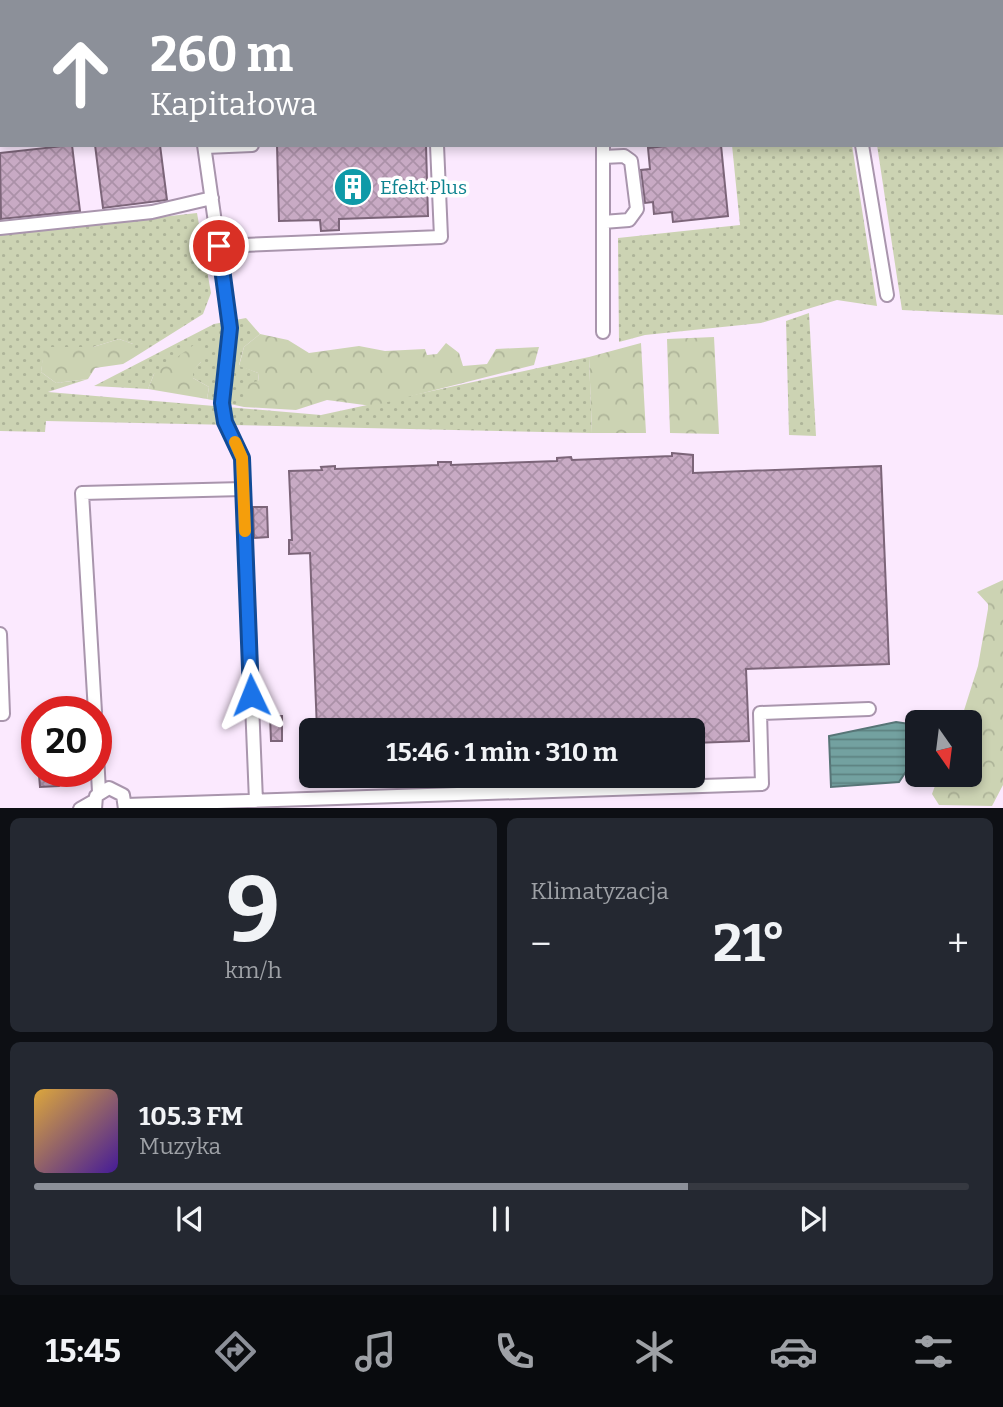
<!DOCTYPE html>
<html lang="pl">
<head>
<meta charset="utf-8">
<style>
	body { margin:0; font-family:Bitter,serif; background:#242831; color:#f1f3f6; height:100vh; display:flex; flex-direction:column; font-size:26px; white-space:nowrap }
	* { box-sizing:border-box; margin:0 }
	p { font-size:23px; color:#9ea1a6 }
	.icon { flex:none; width:38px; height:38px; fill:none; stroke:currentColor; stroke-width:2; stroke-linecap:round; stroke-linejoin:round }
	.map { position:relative; height:808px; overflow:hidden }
	.panel { display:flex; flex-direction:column; gap:10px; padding:10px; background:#0d0f14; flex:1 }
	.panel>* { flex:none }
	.hud { position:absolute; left:0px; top:0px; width:1004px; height:147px; box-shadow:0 4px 10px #0003; background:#8c9099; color:#fff; overflow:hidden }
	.needle { width:46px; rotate:166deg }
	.fabs { position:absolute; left:905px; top:710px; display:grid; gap:14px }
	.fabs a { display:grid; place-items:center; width:77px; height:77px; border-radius:10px; background:#171b24; box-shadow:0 4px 10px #0003; font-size:35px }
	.speed { position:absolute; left:21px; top:696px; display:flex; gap:14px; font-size:35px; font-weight:700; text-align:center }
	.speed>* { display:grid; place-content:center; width:91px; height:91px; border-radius:50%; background:#171b24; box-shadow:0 4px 10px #0003; line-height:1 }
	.speed .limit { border:10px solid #d22; background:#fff; color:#111 }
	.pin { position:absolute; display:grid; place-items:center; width:60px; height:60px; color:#fff; margin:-30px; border:4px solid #fff; border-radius:50%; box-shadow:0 2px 7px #0007 }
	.me { position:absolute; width:77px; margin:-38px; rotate:358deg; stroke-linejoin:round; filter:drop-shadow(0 0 5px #0008) }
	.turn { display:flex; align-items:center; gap:24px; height:147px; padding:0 35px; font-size:32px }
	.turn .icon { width:91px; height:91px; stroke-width:2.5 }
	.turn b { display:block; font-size:49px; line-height:60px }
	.big { font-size:52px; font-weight:700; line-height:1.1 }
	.panel .tile { flex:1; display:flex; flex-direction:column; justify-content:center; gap:10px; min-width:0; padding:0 24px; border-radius:10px; background:#242831 }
	.panel .dial { align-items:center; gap:0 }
	.dial b { font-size:91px; line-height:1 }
	.song { display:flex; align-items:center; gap:21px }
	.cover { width:84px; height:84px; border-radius:10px; background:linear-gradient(135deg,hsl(40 70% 55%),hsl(260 70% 35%)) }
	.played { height:7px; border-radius:4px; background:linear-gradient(90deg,#8c9099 70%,#363941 70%) }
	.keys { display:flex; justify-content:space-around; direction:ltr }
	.heat { display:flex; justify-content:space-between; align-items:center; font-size:38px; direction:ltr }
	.panel .tiles { flex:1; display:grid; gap:10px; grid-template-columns:1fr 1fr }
	.tile:last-child { grid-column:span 2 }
	.trip { position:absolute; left:299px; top:718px; width:406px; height:70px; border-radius:10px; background:#171b24; box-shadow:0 4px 10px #0003; font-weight:700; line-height:70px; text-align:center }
	.dock { display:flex; height:112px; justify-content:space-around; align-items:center; background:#090b0e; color:#9ea1a6 }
	.dock .icon { width:49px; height:49px }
	.dock .current { color:#8c9099 }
	.dock b { font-size:32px; color:#f1f3f6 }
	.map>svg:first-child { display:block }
	.green { fill:url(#green-dots) }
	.forest { fill:url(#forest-crowns) }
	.water { fill:url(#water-rules); stroke:#577577; stroke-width:2 }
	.building { fill:url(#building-cross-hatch); stroke:#7c6579; stroke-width:2 }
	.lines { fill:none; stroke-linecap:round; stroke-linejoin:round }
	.minor-casing { stroke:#a995ad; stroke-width:16 }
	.minor { stroke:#fff; stroke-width:12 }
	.route-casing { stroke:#114b97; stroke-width:18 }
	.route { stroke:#1a73e8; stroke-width:12 }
	.slow { stroke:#f59e0b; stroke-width:12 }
	.labels { text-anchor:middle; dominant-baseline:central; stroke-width:7; stroke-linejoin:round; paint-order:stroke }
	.culture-label { font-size:19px; fill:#0d838f; stroke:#fff; text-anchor:start }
</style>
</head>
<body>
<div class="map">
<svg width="1003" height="809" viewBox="0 0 1003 809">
	<defs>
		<pattern id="green-dots" width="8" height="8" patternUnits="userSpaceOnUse" patternTransform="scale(1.75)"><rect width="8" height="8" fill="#ccd3b3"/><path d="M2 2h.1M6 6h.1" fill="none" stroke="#aeb499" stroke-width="1.8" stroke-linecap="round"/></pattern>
		<pattern id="forest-crowns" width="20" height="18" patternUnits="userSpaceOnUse" patternTransform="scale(1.75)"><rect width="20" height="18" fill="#ccd3b3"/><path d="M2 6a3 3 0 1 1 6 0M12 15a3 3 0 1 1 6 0" fill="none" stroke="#aeb499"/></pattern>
		<pattern id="water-rules" width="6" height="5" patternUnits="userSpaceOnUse" patternTransform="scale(1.75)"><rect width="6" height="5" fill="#73a1a0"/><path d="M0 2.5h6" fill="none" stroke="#5d8281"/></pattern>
		<pattern id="building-cross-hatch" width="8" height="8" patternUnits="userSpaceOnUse" patternTransform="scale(1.75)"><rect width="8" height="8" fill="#c8aac4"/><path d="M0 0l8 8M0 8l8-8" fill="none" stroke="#ab91a8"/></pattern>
	</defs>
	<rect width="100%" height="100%" fill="#fbe9fe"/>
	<!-- green -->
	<path class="green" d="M1003 123V315L902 310 877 145H1003Z
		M732 145H852L877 306 837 300 761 323 645 335 619 342 618 238 740 225Z
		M197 213 211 293 203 314 133 358V344L119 339 93 347H45L41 372 56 383 88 379 48 392 321 415 589 357 592 433 46 421 45 432 0 431V235Z
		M809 313 816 436 789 435 786 321Z
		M246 318 260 334 244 347 239 365 258 373 259 382 244 384V407L207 399 209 387 193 378 192 371 201 362 154 374 148 389 94 386 214 324Z"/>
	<!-- forest -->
	<path class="forest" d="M260 334 288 340 309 353 359 346 385 351 425 349 427 355 437 354 446 343 459 353 463 366 487 364 496 349 539 347 534 365 372 406 327 400 296 410 244 407V383L259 381 258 373 239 366 244 347Z
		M714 337 719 434 670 433 667 339Z
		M119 339 133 344V358L123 364 95 368 88 379 56 383 41 372 44 347H93Z
		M641 343 646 433H592L589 357Z
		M195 344 204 348 201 362 193 371V378L209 387 207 399 148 389 154 374Z
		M1003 580V785L992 806 939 805 932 794 939 775H970V723H960L978 666 988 609V604L977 592Z"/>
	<!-- water -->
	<path class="water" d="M896 722 917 725V755L899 782 831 787 829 736Z"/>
	<!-- building -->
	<path class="building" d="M72 145 80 211 1 219 0 153Z
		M95 145H160L167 200 103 208Z
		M277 145H426L428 216 339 219V230L321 231 320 220 279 221Z
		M675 145H721L728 216 673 222 672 212 654 214 653 202 645 203 641 170 650 169 648 148Z
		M672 453 693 455V473L881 466 889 664 746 669 749 741 693 743V730H317L310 553 289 554V540H292L289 471 322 470 321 467 335 466V469L438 465V462H451V465L557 461V458L571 457 572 460 672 456Z
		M253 507H267L268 537 254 538Z
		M270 716H282V741H271Z
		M39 775 59 774 65 781 59 786 40 787Z"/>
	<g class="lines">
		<!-- minor casing -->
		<g class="minor-casing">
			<path id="minor" d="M183 0V2
				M592 0V2
				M838 0V2
				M755 2 764 0
				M0 110H2
				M204 145 230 328 222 403 225 422 242 458 256 801
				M862 145 887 295
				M205 147 252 145
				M603 222 629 220 637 209 631 161 624 156 603 157
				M0 228 152 212 212 198
				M219 246 441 237 437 145
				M603 332V145
				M0 634 3 714H0
				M95 712 82 493 243 489
				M96 736 99 792
				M126 805 762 784 760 713 869 709
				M80 809 94 801
				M95 809 96 796 109 788 123 795 125 809"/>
		</g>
		<!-- minor -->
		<use href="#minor" class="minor"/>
	</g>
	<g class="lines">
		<!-- route casing -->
		<g class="route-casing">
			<path id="route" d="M219 246 230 328 222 403 225 422 242 458 251 695"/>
		</g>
		<!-- route -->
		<use href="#route" class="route"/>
		<!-- slow -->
		<path class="slow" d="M235 442 242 458 245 531"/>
	</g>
	<!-- icons -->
	<defs>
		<g id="building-disc" transform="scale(2.0125)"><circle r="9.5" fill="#0f9aa8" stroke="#fff"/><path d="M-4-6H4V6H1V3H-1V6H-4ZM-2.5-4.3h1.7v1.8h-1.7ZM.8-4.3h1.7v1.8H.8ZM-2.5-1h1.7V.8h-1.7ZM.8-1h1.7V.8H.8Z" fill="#fff"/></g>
	</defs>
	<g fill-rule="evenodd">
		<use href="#building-disc" x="353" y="187"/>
	</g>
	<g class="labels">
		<!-- culture labels -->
		<g class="culture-label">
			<text x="380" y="187">Efekt Plus</text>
		</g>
	</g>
</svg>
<div class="fabs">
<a><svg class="needle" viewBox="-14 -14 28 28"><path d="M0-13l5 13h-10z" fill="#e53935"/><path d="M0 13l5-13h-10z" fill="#9ea1a6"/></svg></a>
</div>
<div class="speed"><div class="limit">20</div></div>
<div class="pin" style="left:219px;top:246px;background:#d93025"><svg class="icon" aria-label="arrive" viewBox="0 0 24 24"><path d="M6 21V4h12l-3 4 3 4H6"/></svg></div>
<svg class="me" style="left:251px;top:695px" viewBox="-20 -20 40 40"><path d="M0-17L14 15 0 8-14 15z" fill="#1a73e8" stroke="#fff" stroke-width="4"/></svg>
<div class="trip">15:46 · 1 min · 310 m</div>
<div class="hud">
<div class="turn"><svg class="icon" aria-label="ahead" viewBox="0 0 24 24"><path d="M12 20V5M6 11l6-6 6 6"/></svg><div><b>260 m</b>Kapitałowa</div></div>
</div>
</div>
<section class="panel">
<div class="tiles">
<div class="tile dial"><b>9</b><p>km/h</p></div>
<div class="tile"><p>Klimatyzacja</p>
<div class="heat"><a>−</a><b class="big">21°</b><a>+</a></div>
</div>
<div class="tile">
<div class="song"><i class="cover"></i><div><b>105.3 FM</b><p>Muzyka</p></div></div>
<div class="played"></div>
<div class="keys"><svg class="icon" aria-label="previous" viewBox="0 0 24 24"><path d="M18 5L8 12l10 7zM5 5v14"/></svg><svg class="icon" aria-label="pause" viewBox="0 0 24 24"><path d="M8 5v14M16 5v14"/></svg><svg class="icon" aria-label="next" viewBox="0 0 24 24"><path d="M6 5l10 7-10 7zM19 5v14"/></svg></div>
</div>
</div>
</section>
<nav class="dock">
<b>15:45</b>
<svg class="icon current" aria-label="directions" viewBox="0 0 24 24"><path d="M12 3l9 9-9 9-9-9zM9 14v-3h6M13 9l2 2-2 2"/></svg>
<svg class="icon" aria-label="music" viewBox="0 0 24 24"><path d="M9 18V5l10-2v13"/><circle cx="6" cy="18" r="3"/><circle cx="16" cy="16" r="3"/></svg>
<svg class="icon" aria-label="phone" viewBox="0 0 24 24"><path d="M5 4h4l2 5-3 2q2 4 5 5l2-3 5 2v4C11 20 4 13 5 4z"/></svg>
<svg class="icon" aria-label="climate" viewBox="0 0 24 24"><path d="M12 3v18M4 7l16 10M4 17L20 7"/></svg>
<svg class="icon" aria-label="car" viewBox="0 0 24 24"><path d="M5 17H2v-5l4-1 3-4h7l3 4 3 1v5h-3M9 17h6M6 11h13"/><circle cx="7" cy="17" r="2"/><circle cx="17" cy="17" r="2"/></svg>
<svg class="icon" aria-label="filters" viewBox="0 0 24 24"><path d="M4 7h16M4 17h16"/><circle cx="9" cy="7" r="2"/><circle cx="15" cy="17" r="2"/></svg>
</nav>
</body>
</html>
